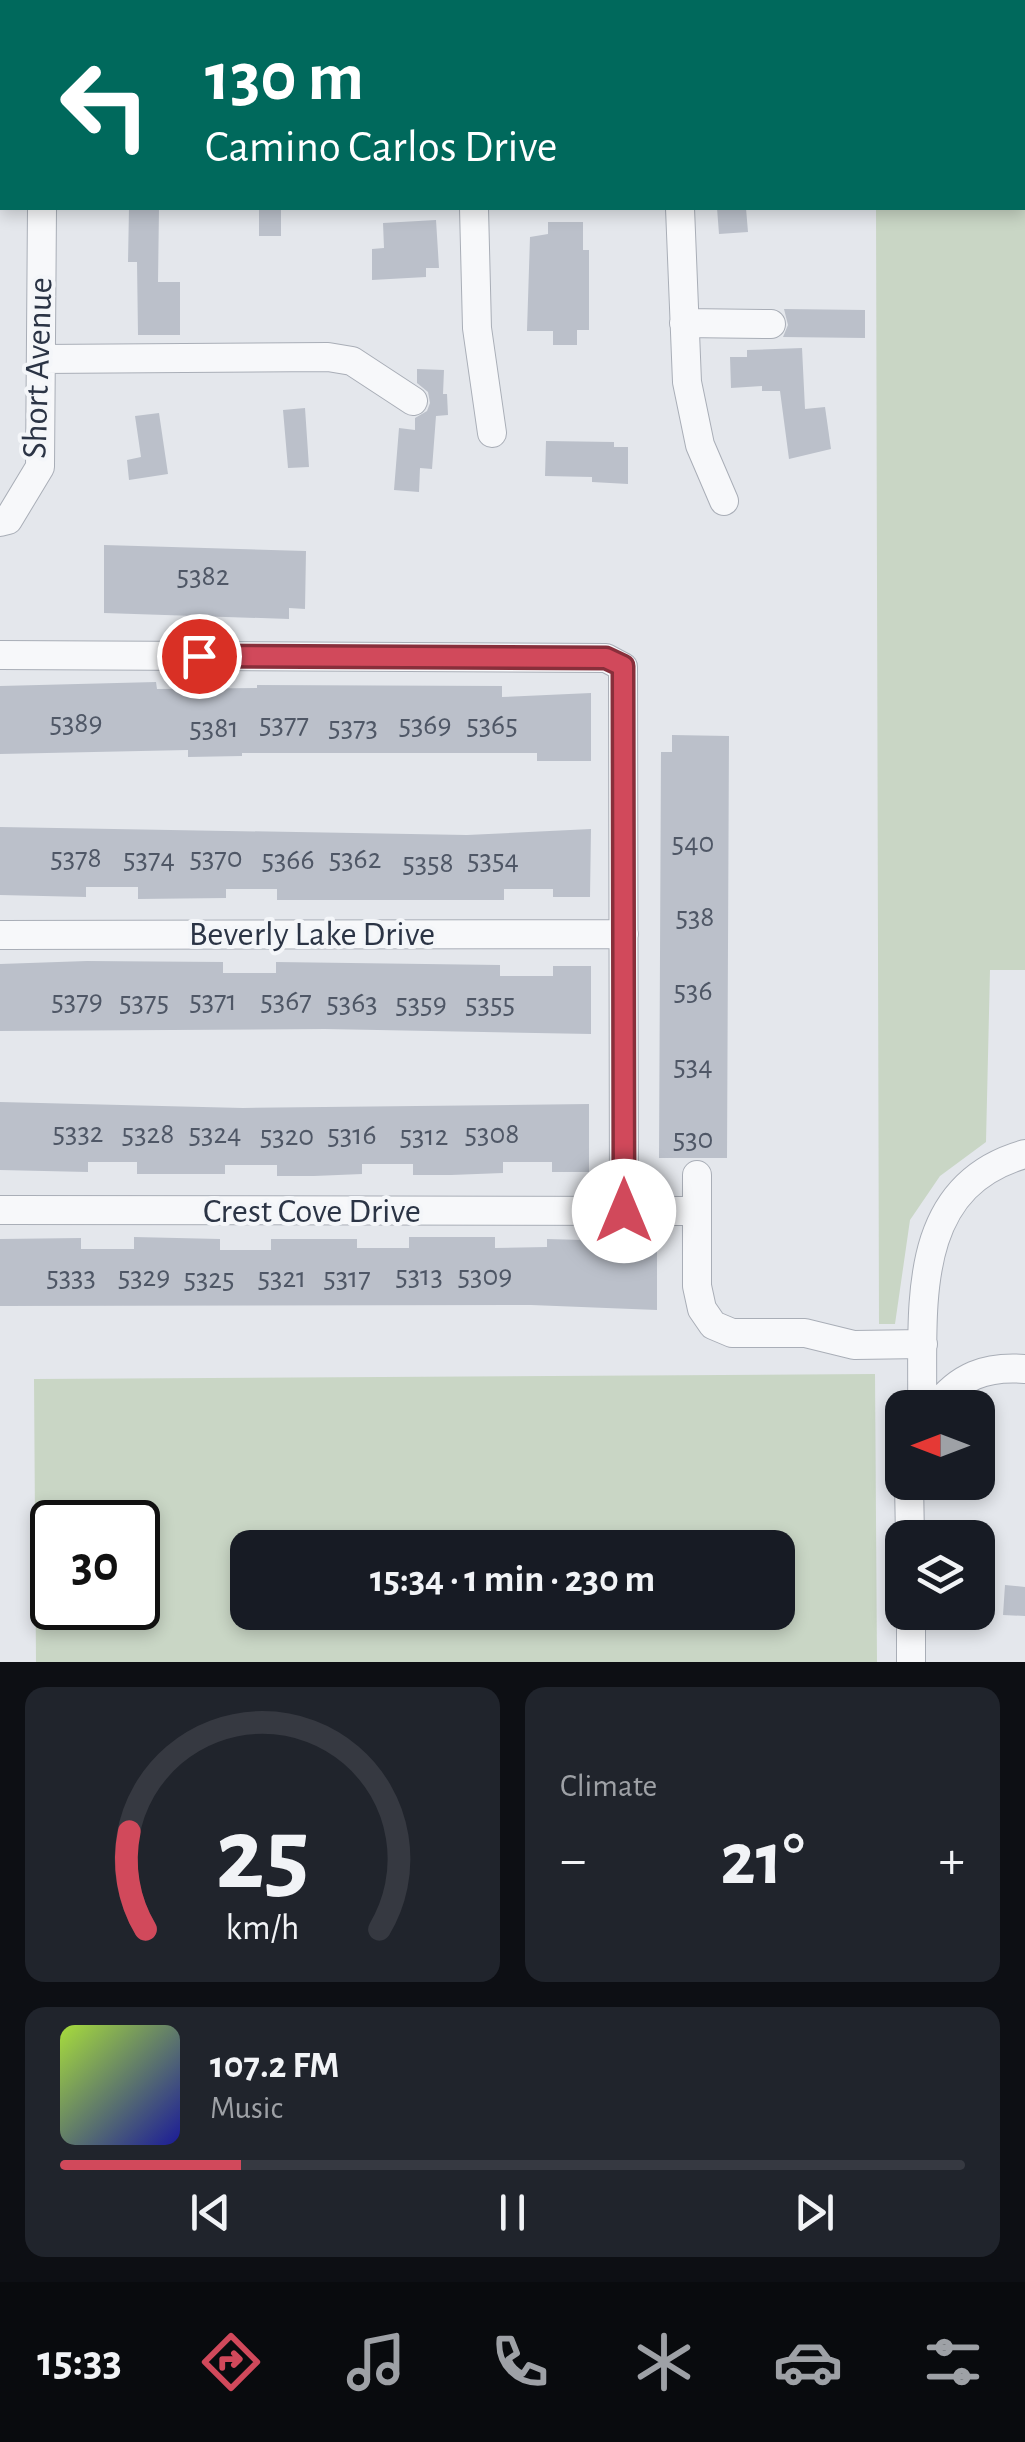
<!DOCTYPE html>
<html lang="en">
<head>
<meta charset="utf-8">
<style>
	body { margin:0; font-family:"Alegreya Sans",sans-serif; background:#20242c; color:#f1f3f6; height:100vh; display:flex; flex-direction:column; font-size:38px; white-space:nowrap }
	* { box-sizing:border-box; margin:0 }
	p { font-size:32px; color:#9ea1a6 }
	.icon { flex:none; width:55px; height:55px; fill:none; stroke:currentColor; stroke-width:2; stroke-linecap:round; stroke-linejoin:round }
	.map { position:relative; height:1662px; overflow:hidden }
	.sheet { display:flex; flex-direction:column; gap:25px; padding:25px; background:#0d0f14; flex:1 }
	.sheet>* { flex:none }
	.hud { position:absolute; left:0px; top:0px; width:1025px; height:210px; box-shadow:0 5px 15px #0003; background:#00695c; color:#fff; overflow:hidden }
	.needle { width:65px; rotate:270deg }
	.fabs { position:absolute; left:885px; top:1390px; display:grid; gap:20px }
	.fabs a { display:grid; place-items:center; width:110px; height:110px; border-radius:20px; background:#171b24; box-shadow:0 5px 15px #0003; font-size:50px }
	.speed { position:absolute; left:30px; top:1500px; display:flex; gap:20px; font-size:50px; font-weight:700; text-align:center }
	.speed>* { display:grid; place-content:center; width:130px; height:130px; border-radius:50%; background:#171b24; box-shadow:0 5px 15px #0003; line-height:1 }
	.speed .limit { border:5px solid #111; border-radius:15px; background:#fff; color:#111 }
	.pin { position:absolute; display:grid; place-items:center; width:85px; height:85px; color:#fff; margin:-42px; border:5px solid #fff; border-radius:50%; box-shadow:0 2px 10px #0007 }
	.me { position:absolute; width:110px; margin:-55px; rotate:0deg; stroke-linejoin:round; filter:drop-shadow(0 0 8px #0008) }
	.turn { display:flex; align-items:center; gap:35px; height:210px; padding:0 40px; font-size:45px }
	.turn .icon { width:130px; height:130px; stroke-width:2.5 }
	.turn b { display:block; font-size:70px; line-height:85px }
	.big { font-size:75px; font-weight:700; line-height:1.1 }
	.sheet .card { flex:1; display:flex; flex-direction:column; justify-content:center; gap:15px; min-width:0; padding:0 35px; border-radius:20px; background:#20242c }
	.sheet .dial { align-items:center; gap:0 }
	.dial svg { height:260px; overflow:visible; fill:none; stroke:#363941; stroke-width:7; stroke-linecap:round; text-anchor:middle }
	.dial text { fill:#f1f3f6; stroke:none }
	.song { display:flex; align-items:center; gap:30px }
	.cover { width:120px; height:120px; border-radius:15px; background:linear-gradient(135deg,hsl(80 70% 55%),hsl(240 70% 35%)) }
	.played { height:10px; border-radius:5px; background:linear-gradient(90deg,#d1495b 20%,#363941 20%) }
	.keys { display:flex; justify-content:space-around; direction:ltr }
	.heat { display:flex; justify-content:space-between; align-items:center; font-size:55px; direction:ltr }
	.sheet .tiles { flex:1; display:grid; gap:25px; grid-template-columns:1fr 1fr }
	.card:last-child { grid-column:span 2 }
	.trip { position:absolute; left:230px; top:1530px; width:565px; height:100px; border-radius:20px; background:#171b24; box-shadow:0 5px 15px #0003; font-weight:700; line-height:100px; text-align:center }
	.tab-bar { display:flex; height:160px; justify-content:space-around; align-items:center; background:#090b0e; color:#9ea1a6 }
	.tab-bar .icon { width:70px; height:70px }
	.tab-bar .current { color:#d1495b }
	.tab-bar b { font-size:45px; color:#f1f3f6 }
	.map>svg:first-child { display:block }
	.green { fill:#c9d6c5; fill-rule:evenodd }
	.building { fill:#bbc0ca }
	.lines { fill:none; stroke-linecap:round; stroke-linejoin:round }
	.minor-casing { stroke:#a9aeb7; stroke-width:30 }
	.minor { stroke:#f7f8fa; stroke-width:28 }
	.route-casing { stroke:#882f3b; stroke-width:25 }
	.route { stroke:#d1495b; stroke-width:18 }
	.labels { text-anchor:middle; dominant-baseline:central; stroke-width:8; stroke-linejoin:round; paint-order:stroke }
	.number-label { font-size:30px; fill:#4f5766 }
	.street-label { font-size:35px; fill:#2b3445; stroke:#f4f6f9 }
</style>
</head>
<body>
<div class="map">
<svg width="1025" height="1662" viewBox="0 0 1025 1662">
	<rect width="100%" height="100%" fill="#e4e7ec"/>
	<!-- green -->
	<path class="green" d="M875 0H1025V970H990L986 1142 940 1176 910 1220 895 1324H879L876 208H1022V2Z
		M875 1374 877 1662H36L34 1379ZM52 1522H138V1608H52ZM248 1548H778V1612H248Z"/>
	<!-- building -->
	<path class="building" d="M129 208H159L158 282H180V335H138L137 262H128Z
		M259 208H281V236H259Z
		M717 208H746L748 232 719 234Z
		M436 220 439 268H426V277L372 280V249L384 248 383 223Z
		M548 222H583V250H589V330H577V345H553V331H527L530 237 548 234Z
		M784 309 865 310V338L783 337 788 325Z
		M802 348 805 409 825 407 831 449 789 459 780 391H762V386L731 388 730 357H747V350Z
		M417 369 444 370 443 394H447L448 415 436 416 432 469 420 468 419 492 394 490 399 428 415 430V418L427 411 430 403 428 392 417 383Z
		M305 408 309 467 288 468 283 410Z
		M159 413 168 474 129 480 127 460 141 457 135 416Z
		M546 441 614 442V447H628V484L592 482V477L545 476Z
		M104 545 306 551 305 609 289 608V619L104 613Z
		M156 682 157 689 257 688V685L502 686V697L591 693V761H537V753H242V756L188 757V750L0 754V686Z
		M672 735 729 736 727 1158H659L661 752H672Z
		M0 827 467 835 591 829 590 897H553V889H504V900H277V889H226V898L138 899V887H86V897L0 895Z
		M87 961 223 962V973H276V962L500 965V976H553V966H591V1034L325 1029 0 1031V964Z
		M0 1102 243 1108 589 1104V1172H552V1162H503V1173L451 1175H413V1164H362V1174L314 1176H277V1165H225V1174H137V1162H88V1172L0 1170Z
		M134 1237 220 1239V1250H271V1239H357V1248H409V1237H495V1248L547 1247V1239L657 1242V1310L531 1305 0 1306V1239L81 1238V1249H134Z
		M1005 1585 1025 1587V1616L1003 1615Z"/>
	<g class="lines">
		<!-- minor casing -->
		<g class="minor-casing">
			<path id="minor" d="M474 0V2
				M639 0 640 2
				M44 2 45 0
				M676 2V0
				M0 109H2
				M474 208 477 328 492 433
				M680 208 687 382 700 445 724 501
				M684 323 771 324
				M41 359 328 357 352 361 413 401
				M0 522 8 520 40 467 42 208
				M0 655 606 658 623 667 624 1211
				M0 935 624 934
				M697 1175V1286L702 1309 713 1325 732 1333H805L854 1345 923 1344
				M0 1210 697 1211
				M922 1408C924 1311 907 1187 1025 1154
				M935 1408C959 1376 986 1366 1025 1369
				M909 1482 910 1538
				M911 1612V1662"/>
		</g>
		<!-- minor -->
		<use href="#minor" class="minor"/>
	</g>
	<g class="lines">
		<!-- route casing -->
		<g class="route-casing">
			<path id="route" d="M199 656 606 658 623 666 624 1211"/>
		</g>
		<!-- route -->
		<use href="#route" class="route"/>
	</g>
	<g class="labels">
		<!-- number labels -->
		<g class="number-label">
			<text x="203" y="576">5382</text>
			<text x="76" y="723">5389</text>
			<text x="284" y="724">5377</text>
			<text x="425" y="725">5369</text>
			<text x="492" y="725">5365</text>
			<text x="353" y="727">5373</text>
			<text x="214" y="728">5381</text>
			<text x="693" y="843">540</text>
			<text x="76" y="858">5378</text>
			<text x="216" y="858">5370</text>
			<text x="149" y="859">5374</text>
			<text x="355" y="859">5362</text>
			<text x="288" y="860">5366</text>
			<text x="493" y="860">5354</text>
			<text x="428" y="863">5358</text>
			<text x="695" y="917">538</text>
			<text x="693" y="991">536</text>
			<text x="77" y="1001">5379</text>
			<text x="213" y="1001">5371</text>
			<text x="286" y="1001">5367</text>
			<text x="144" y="1002">5375</text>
			<text x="352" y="1003">5363</text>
			<text x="421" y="1004">5359</text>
			<text x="490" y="1004">5355</text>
			<text x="693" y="1066">534</text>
			<text x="78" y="1133">5332</text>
			<text x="148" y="1134">5328</text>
			<text x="215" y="1134">5324</text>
			<text x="492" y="1134">5308</text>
			<text x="352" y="1135">5316</text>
			<text x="287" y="1136">5320</text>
			<text x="424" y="1136">5312</text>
			<text x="693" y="1139">530</text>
			<text x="419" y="1276">5313</text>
			<text x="485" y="1276">5309</text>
			<text x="71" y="1277">5333</text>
			<text x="144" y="1277">5329</text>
			<text x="282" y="1278">5321</text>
			<text x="347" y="1278">5317</text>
			<text x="209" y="1279">5325</text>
		</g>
		<!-- street labels -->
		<g class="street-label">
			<text transform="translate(38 368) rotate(-88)">Short Avenue</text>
			<text x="312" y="934">Beverly Lake Drive</text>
			<text x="312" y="1211">Crest Cove Drive</text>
		</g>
	</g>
</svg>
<div class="fabs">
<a><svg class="needle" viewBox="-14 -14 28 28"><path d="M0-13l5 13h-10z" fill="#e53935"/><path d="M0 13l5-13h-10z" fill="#9ea1a6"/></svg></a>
<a><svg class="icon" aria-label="layers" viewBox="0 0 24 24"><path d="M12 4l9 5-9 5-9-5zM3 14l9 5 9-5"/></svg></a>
</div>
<div class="speed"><div class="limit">30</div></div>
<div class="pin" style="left:199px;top:656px;background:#d93025"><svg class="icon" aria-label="arrive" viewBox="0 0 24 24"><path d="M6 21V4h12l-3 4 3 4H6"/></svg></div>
<svg class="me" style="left:624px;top:1211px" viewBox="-20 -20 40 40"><circle r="19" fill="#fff"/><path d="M0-13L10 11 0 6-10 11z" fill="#d1495b"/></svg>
<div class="trip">15:34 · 1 min · 230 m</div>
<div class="hud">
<div class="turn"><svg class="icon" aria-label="left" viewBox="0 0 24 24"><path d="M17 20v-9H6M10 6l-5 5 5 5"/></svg><div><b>130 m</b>Camino Carlos Drive</div></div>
</div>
</div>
<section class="sheet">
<div class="tiles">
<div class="card dial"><svg viewBox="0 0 100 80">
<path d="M14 69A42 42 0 1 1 86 69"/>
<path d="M14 69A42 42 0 0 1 9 39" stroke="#d1495b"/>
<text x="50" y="56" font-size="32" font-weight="700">25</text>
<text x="50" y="72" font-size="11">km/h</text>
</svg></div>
<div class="card"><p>Climate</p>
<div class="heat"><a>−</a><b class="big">21°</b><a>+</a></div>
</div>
<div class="card">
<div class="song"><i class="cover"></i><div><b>107.2 FM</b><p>Music</p></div></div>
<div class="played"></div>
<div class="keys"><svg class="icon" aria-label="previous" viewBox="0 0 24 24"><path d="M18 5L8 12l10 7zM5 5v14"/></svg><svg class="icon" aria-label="pause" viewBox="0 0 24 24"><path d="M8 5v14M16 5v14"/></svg><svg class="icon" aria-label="next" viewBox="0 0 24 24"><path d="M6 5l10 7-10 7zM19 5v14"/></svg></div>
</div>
</div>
</section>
<nav class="tab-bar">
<b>15:33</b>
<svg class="icon current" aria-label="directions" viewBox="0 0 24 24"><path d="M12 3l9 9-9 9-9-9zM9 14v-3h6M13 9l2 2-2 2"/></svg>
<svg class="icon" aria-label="music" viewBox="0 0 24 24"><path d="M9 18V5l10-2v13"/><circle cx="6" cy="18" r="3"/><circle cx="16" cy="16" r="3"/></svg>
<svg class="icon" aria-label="phone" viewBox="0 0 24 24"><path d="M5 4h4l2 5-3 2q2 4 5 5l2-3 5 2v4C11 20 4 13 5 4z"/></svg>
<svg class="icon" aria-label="climate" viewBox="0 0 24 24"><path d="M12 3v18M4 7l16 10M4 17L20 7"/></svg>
<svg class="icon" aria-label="car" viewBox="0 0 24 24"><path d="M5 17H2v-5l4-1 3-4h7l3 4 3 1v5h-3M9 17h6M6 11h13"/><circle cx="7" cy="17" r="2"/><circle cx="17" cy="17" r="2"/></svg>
<svg class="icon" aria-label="filters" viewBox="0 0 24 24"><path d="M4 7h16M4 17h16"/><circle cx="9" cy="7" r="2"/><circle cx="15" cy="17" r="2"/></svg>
</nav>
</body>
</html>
